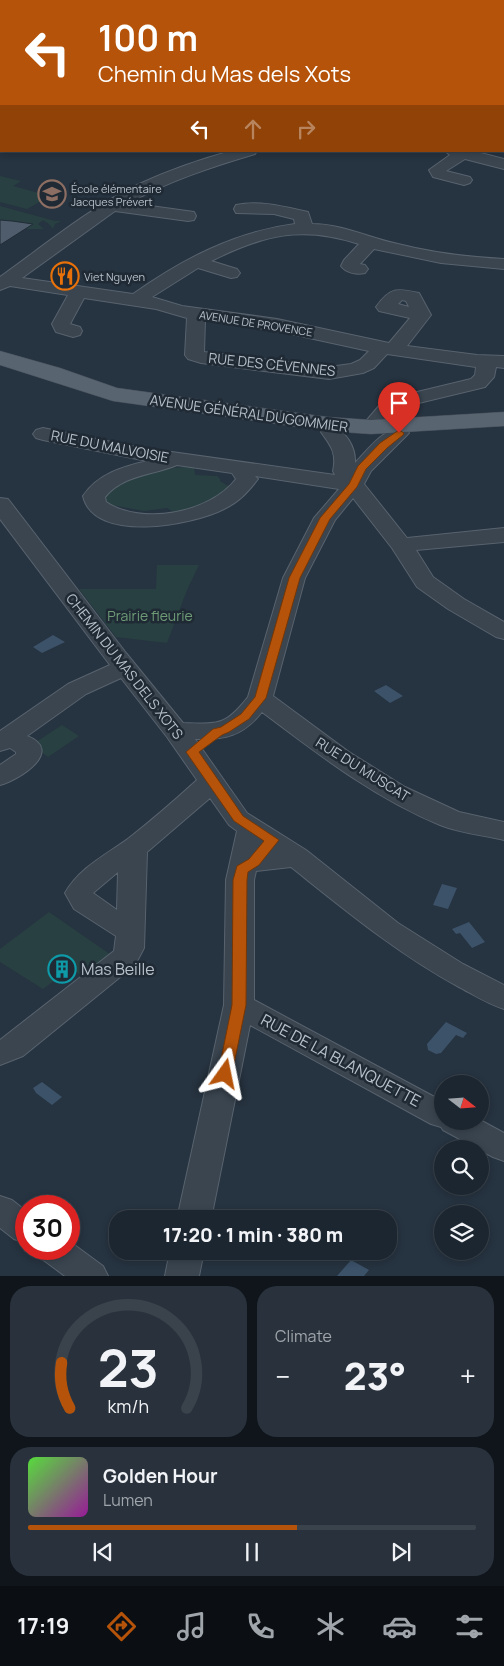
<!DOCTYPE html>
<html lang="en">
<head>
<meta charset="utf-8">
<style>
	body { margin:0; font-family:Manrope,sans-serif; background:#29323c; color:#f1f3f6; height:100vh; display:flex; flex-direction:column; font-size:19px; white-space:nowrap }
	* { box-sizing:border-box; margin:0 }
	p { font-size:16px; color:#a0a5ab }
	.icon { flex:none; width:28px; height:28px; fill:none; stroke:currentColor; stroke-width:2; stroke-linecap:round; stroke-linejoin:round }
	.map { position:relative; height:1276px; overflow:hidden }
	.side { display:flex; flex-direction:column; gap:10px; padding:10px; background:#0f151a; flex:1 }
	.side>* { flex:none }
	.guide { position:absolute; left:0px; top:0px; width:505px; height:152px; box-shadow:0 2px 8px #0003,0 0 0 1px #3a434c; background:#b45309; color:#fff; overflow:hidden }
	.needle { width:32px; rotate:107deg }
	.buttons { position:absolute; left:434px; top:1075px; display:grid; gap:10px }
	.buttons a { display:grid; place-items:center; width:55px; height:55px; border-radius:50%; background:#1c2630; box-shadow:0 2px 8px #0003,0 0 0 1px #3a434c; font-size:25px }
	.speed { position:absolute; left:15px; top:1195px; display:flex; gap:10px; font-size:25px; font-weight:700; text-align:center }
	.speed>* { display:grid; place-content:center; width:65px; height:65px; border-radius:50%; background:#1c2630; box-shadow:0 2px 8px #0003,0 0 0 1px #3a434c; line-height:1 }
	.speed .limit { border:8px solid #d22; background:#fff; color:#111 }
	.pin { position:absolute; display:grid; place-items:center; width:42px; height:42px; color:#fff; margin:-51px -21px; border-radius:50% 50% 50% 0; rotate:-45deg; box-shadow:0 0 5px #0007 }
	.pin .icon { rotate:45deg }
	.me { position:absolute; width:55px; margin:-28px; rotate:12deg; stroke-linejoin:round; filter:drop-shadow(0 0 4px #0008) }
	.turn { display:flex; align-items:center; gap:18px; height:105px; padding:0 15px; font-size:22px }
	.turn .icon { width:65px; height:65px; stroke-width:2.5 }
	.turn b { display:block; font-size:35px; line-height:42px }
	.lanes { display:flex; align-items:center; height:48px; padding:0 15px; background:#0003; justify-content:center; gap:25px; direction:ltr }
	.lanes .off { opacity:.35 }
	.big { font-size:38px; font-weight:800; line-height:1.1 }
	.side .tile { flex:1; display:flex; flex-direction:column; justify-content:center; gap:8px; min-width:0; padding:0 18px; border-radius:20px; background:#29323c }
	.side .dial { align-items:center; gap:0 }
	.dial svg { height:130px; overflow:visible; fill:none; stroke:#3a434c; stroke-width:7; stroke-linecap:round; text-anchor:middle }
	.dial text { fill:#f1f3f6; stroke:none }
	.song { display:flex; align-items:center; gap:15px }
	.cover { width:60px; height:60px; border-radius:8px; background:linear-gradient(135deg,hsl(110 70% 55%),hsl(300 70% 35%)) }
	.played { height:5px; border-radius:2px; background:linear-gradient(90deg,#b45309 60%,#3a434c 60%) }
	.keys { display:flex; justify-content:space-around; direction:ltr }
	.heat { display:flex; justify-content:space-between; align-items:center; font-size:28px; direction:ltr }
	.side .tiles { flex:1; display:grid; gap:10px; grid-template-columns:1fr 1fr }
	.tile:last-child { grid-column:span 2 }
	.trip { position:absolute; left:109px; top:1210px; width:288px; height:50px; border-radius:20px; background:#1c2630; box-shadow:0 2px 8px #0003,0 0 0 1px #3a434c; font-weight:800; line-height:50px; text-align:center }
	.tab-bar { display:flex; height:80px; justify-content:space-around; align-items:center; background:#0b0f13; color:#a0a5ab }
	.tab-bar .icon { width:35px; height:35px }
	.tab-bar .active { color:#b45309 }
	.tab-bar b { font-size:22px; color:#f1f3f6 }
	.map>svg:first-child { display:block }
	.green { fill:#284041 }
	.water { fill:#3c5269 }
	.building { fill:#4f5c6b; stroke:#212c37 }
	.lines { fill:none; stroke-linecap:round; stroke-linejoin:round }
	.minor-casing { stroke:#58636e; stroke-width:2 }
	.major-casing { stroke:#444e59; stroke-width:1 }
	.minor { fill:#3a4550; fill-rule:evenodd }
	.major { fill:#586470; fill-rule:evenodd }
	.route { fill:#b45309; stroke:#753606 }
	.labels { text-anchor:middle; dominant-baseline:central; stroke-width:5; stroke-linejoin:round; paint-order:stroke }
	.far-poi-label { font-size:11px; fill:#b7c0cb; stroke:#1f2a35; text-anchor:start }
	.far-street-label { font-size:11px; fill:#b7c0cb; stroke:#1f2a35 }
	.street-label { font-size:14px; fill:#b7c0cb; stroke:#1f2a35 }
	.park-label { font-size:14px; fill:#6e9b76; stroke:#1f2a35 }
	.near-poi-label { font-size:16px; fill:#b7c0cb; stroke:#1f2a35; text-anchor:start }
	.near-street-label { font-size:16px; fill:#b7c0cb; stroke:#1f2a35 }
</style>
</head>
<body>
<div class="map">
<svg width="504" height="1276" viewBox="0 0 504 1276">
	<rect width="100%" height="100%" fill="#263340"/>
	<!-- green -->
	<path class="green" d="M0 176 21 181 13 186 50 196 27 209 0 202Z
		M0 206 55 221H61L55 224 53 229 49 224 43 220 38 224 44 229H26L32 224 0 220Z
		M194 466 195 475 217 476 220 479V481L231 488 214 500 177 514 167 508 144 511 117 506 107 509 104 490C123 473 169 468 194 466Z
		M157 565H199L187 590 167 643 116 637 79 589H156Z
		M62 725 79 736 48 757 41 752 36 742Z
		M49 912 114 957 86 979 61 962 52 969 62 975 43 989 0 962V949Z"/>
	<!-- water -->
	<path class="water" d="M53 635 65 642 42 653 33 647Z
		M386 685 403 696 390 703 374 691Z
		M442 884 457 888 448 909 433 905Z
		M469 922 485 942 472 948 460 933 456 934 452 929Z
		M446 1022 467 1033 463 1038 456 1035 441 1053 436 1054 428 1050 427 1044Z
		M42 1082 62 1097 52 1105 36 1093 33 1088Z
		M351 1260 369 1270 364 1276H337Z"/>
	<!-- building -->
	<path class="building" d="M0 220 12 221 33 224 0 245Z"/>
	<g class="lines">
		<!-- minor casing -->
		<g class="minor-casing">
			<path id="minor" d="M93 0H107L108 1H94Z
				M197 0H214L215 1H198Z
				M378 0H396L397 1H379Z
				M422 0H444L445 1H423Z
				M0 89H1V97H0Z
				M1 119V129L0 130V120Z
				M231 151H257L255 154C211 167 169 181 129 203L194 212 196 216 194 220 188 221 115 211 22 278 133 294C183 259 234 232 295 224L294 219 274 214 236 213 234 209 236 205C260 200 285 207 308 212L312 224C342 224 369 238 398 244 433 253 468 257 504 259V269L441 263 374 249 360 264 365 265 368 269 365 273C357 275 346 273 341 266L344 260 359 244C301 225 264 235 211 261L237 269 240 273 237 277 231 278 198 268 152 297 182 306 277 319 389 343 410 318 379 311 376 307C390 287 397 288 419 293L431 315 407 346 477 355 504 356V368L496 367 494 377 485 387 398 408 378 431 371 433 364 431 361 427 384 400 471 379 475 375 476 367 387 354 374 368 363 373 329 379 201 363 188 359 185 355 187 318 156 309 84 298 70 324 80 327 82 331 80 335 73 337 56 332 52 324 68 295 10 286 0 290V277C42 247 91 207 137 185 167 171 198 160 231 151ZM402 300 406 301 409 307 398 304ZM205 320 277 331 369 351 360 360 351 364 329 367 204 352Z
				M445 151H473L504 159V169L465 159 446 171 470 177 472 180 470 183 464 185 433 177 429 170 450 155Z
				M331 426C346 430 356 448 355 463 368 450 386 424 406 429L409 433 371 471 364 484 407 538 504 528V542L416 550 433 577 464 599 504 622V639L496 637 448 609 417 587 392 548 353 498 335 520 305 578 273 696 349 752 405 787 459 812 504 822V840C483 835 460 833 440 825 374 798 318 754 262 712 243 736 225 740 195 739L247 813 306 850 398 923 463 964 504 985V1009C488 1004 474 995 459 987 398 954 345 910 291 867L256 871 254 880V1000L442 1101V1121L480 1120 504 1133V1161L493 1157 443 1130 441 1127 431 1124 250 1025 211 1219H177L224 1005 226 880 237 831 229 825 210 798 147 852 144 948 135 965 23 1056 0 1065V1040L114 951 116 936 74 909 65 893C80 867 106 855 129 838 152 820 175 800 197 780L167 737 121 678 86 694 27 736C65 751 19 780 0 785V765L16 754V752L10 748 0 751V731L68 684 110 665 0 519V498L8 499 126 653 183 723C219 724 225 726 248 697L283 578 314 518 339 489 255 476 258 479C248 492 239 502 224 509 193 525 94 544 83 496 98 474 122 467 147 461L43 440 36 438 33 434 36 430 43 428 136 447 335 475 333 471C337 453 331 446 321 432L324 428ZM177 465 232 473 236 479C210 513 142 526 106 502L105 497C123 475 153 475 177 465ZM261 846 267 851 259 852ZM118 872 117 910 93 893Z
				M0 1196 12 1200 26 1211V1243L14 1239 0 1228Z
				M69 1241 103 1266 108 1276H65L42 1259 37 1249H69Z
				M170 1251H204L199 1276H165Z"/>
		</g>
		<!-- major casing -->
		<g class="major-casing">
			<path id="major" d="M0 351 60 368 117 388 327 417 371 420 504 412V426L371 434 327 431 113 401 0 365Z"/>
		</g>
		<!-- minor -->
		<use href="#minor" class="minor"/>
		<!-- major -->
		<use href="#major" class="major"/>
	</g>
	<!-- route -->
	<path class="route" d="M399 430 404 433 403 435 387 448 366 469 357 487 330 519 300 578 266 698 249 719 229 732 222 735 199 752 243 816 279 840 259 865 248 872 247 880 246 1005 232 1074 230 1078 225 1079 220 1078 218 1074 232 1005 233 880 237 866 249 859 264 841 234 821 186 752 213 729 221 727 241 714 255 697 289 578 320 518 349 484 358 466 380 443Z"/>
	<!-- icons -->
	<defs>
		<g id="school-ring" transform="scale(1.4375)"><circle r="9.5" fill="#1f2a35" stroke="#8d6e63" stroke-width="1.5"/><path d="M0-5L7-2L0 1L-7-2ZM-4 1L0 2.5L4 1V4Q0 6-4 4Z" fill="#8d6e63"/></g>
		<g id="restaurant-ring" transform="scale(1.4375)"><circle r="9.5" fill="#1f2a35" stroke="#e8710a" stroke-width="1.5"/><path d="M-5-6h1v4h1v-4h1v4h1v-4h1v5L-1.5 .5V6h-2V.5L-5-1ZM5-6V6H3V1.5H1.5Q1.5-4 5-6Z" fill="#e8710a"/></g>
		<g id="building-ring" transform="scale(1.4375)"><circle r="9.5" fill="#1f2a35" stroke="#0f9aa8" stroke-width="1.5"/><path d="M-4-6H4V6H1V3H-1V6H-4ZM-2.5-4.3h1.7v1.8h-1.7ZM.8-4.3h1.7v1.8H.8ZM-2.5-1h1.7V.8h-1.7ZM.8-1h1.7V.8H.8Z" fill="#0f9aa8"/></g>
	</defs>
	<g fill-rule="evenodd">
		<use href="#school-ring" x="52" y="194"/>
		<use href="#restaurant-ring" x="65" y="276"/>
		<use href="#building-ring" x="62" y="969"/>
	</g>
	<g class="labels">
		<!-- far-poi labels -->
		<g class="far-poi-label">
			<text x="71" y="188">École élémentaire<tspan x="71" dy="13">Jacques Prévert</tspan></text>
			<text x="84" y="276">Viet Nguyen</text>
		</g>
		<!-- far-street labels -->
		<g class="far-street-label">
			<text transform="translate(256 323) rotate(9)">AVENUE DE PROVENCE</text>
		</g>
		<!-- street labels -->
		<g class="street-label">
			<text transform="translate(272 364) rotate(6)">RUE DES CÉVENNES</text>
			<text transform="translate(249 413) rotate(8)">AVENUE GÉNÉRAL DUGOMMIER</text>
			<text transform="translate(110 446) rotate(11)">RUE DU MALVOISIE</text>
			<text transform="translate(125 666) rotate(52)">CHEMIN DU MAS DELS XOTS</text>
			<text transform="translate(363 769) rotate(32)">RUE DU MUSCAT</text>
		</g>
		<!-- park labels -->
		<g class="park-label">
			<text x="150" y="615">Prairie fleurie</text>
		</g>
		<!-- near-poi labels -->
		<g class="near-poi-label">
			<text x="81" y="969">Mas Beille</text>
		</g>
		<!-- near-street labels -->
		<g class="near-street-label">
			<text transform="translate(341 1060) rotate(28)">RUE DE LA BLANQUETTE</text>
		</g>
	</g>
</svg>
<div class="buttons">
<a><svg class="needle" viewBox="-14 -14 28 28"><path d="M0-13l5 13h-10z" fill="#e53935"/><path d="M0 13l5-13h-10z" fill="#a0a5ab"/></svg></a>
<a><svg class="icon" aria-label="search" viewBox="0 0 24 24"><circle cx="10" cy="10" r="6"/><path d="M15 15l6 6"/></svg></a>
<a><svg class="icon" aria-label="layers" viewBox="0 0 24 24"><path d="M12 4l9 5-9 5-9-5zM3 14l9 5 9-5"/></svg></a>
</div>
<div class="speed"><div class="limit">30</div></div>
<div class="pin" style="left:399px;top:433px;background:#d93025"><svg class="icon" aria-label="arrive" viewBox="0 0 24 24"><path d="M6 21V4h12l-3 4 3 4H6"/></svg></div>
<svg class="me" style="left:225px;top:1074px" viewBox="-20 -20 40 40"><path d="M0-17L14 15 0 8-14 15z" fill="#b45309" stroke="#fff" stroke-width="4"/></svg>
<div class="trip">17:20 · 1 min · 380 m</div>
<div class="guide">
<div class="turn"><svg class="icon" aria-label="left" viewBox="0 0 24 24"><path d="M17 20v-9H6M10 6l-5 5 5 5"/></svg><div><b>100 m</b>Chemin du Mas dels Xots</div></div>
<div class="lanes"><svg class="icon" aria-label="left" viewBox="0 0 24 24"><path d="M17 20v-9H6M10 6l-5 5 5 5"/></svg><svg class="icon off" aria-label="ahead" viewBox="0 0 24 24"><path d="M12 20V5M6 11l6-6 6 6"/></svg><svg class="icon off" aria-label="right" viewBox="0 0 24 24"><path d="M7 20v-9h11M14 6l5 5-5 5"/></svg></div>
</div>
</div>
<section class="side">
<div class="tiles">
<div class="tile dial"><svg viewBox="0 0 100 80">
<path d="M14 69A42 42 0 1 1 86 69"/>
<path d="M14 69A42 42 0 0 1 9 41" stroke="#b45309"/>
<text x="50" y="56" font-size="32" font-weight="700">23</text>
<text x="50" y="72" font-size="11">km/h</text>
</svg></div>
<div class="tile"><p>Climate</p>
<div class="heat"><a>−</a><b class="big">23°</b><a>+</a></div>
</div>
<div class="tile">
<div class="song"><i class="cover"></i><div><b>Golden Hour</b><p>Lumen</p></div></div>
<div class="played"></div>
<div class="keys"><svg class="icon" aria-label="previous" viewBox="0 0 24 24"><path d="M18 5L8 12l10 7zM5 5v14"/></svg><svg class="icon" aria-label="pause" viewBox="0 0 24 24"><path d="M8 5v14M16 5v14"/></svg><svg class="icon" aria-label="next" viewBox="0 0 24 24"><path d="M6 5l10 7-10 7zM19 5v14"/></svg></div>
</div>
</div>
</section>
<nav class="tab-bar">
<b>17:19</b>
<svg class="icon active" aria-label="directions" viewBox="0 0 24 24"><path d="M12 3l9 9-9 9-9-9zM9 14v-3h6M13 9l2 2-2 2"/></svg>
<svg class="icon" aria-label="music" viewBox="0 0 24 24"><path d="M9 18V5l10-2v13"/><circle cx="6" cy="18" r="3"/><circle cx="16" cy="16" r="3"/></svg>
<svg class="icon" aria-label="phone" viewBox="0 0 24 24"><path d="M5 4h4l2 5-3 2q2 4 5 5l2-3 5 2v4C11 20 4 13 5 4z"/></svg>
<svg class="icon" aria-label="climate" viewBox="0 0 24 24"><path d="M12 3v18M4 7l16 10M4 17L20 7"/></svg>
<svg class="icon" aria-label="car" viewBox="0 0 24 24"><path d="M5 17H2v-5l4-1 3-4h7l3 4 3 1v5h-3M9 17h6M6 11h13"/><circle cx="7" cy="17" r="2"/><circle cx="17" cy="17" r="2"/></svg>
<svg class="icon" aria-label="filters" viewBox="0 0 24 24"><path d="M4 7h16M4 17h16"/><circle cx="9" cy="7" r="2"/><circle cx="15" cy="17" r="2"/></svg>
</nav>
</body>
</html>
